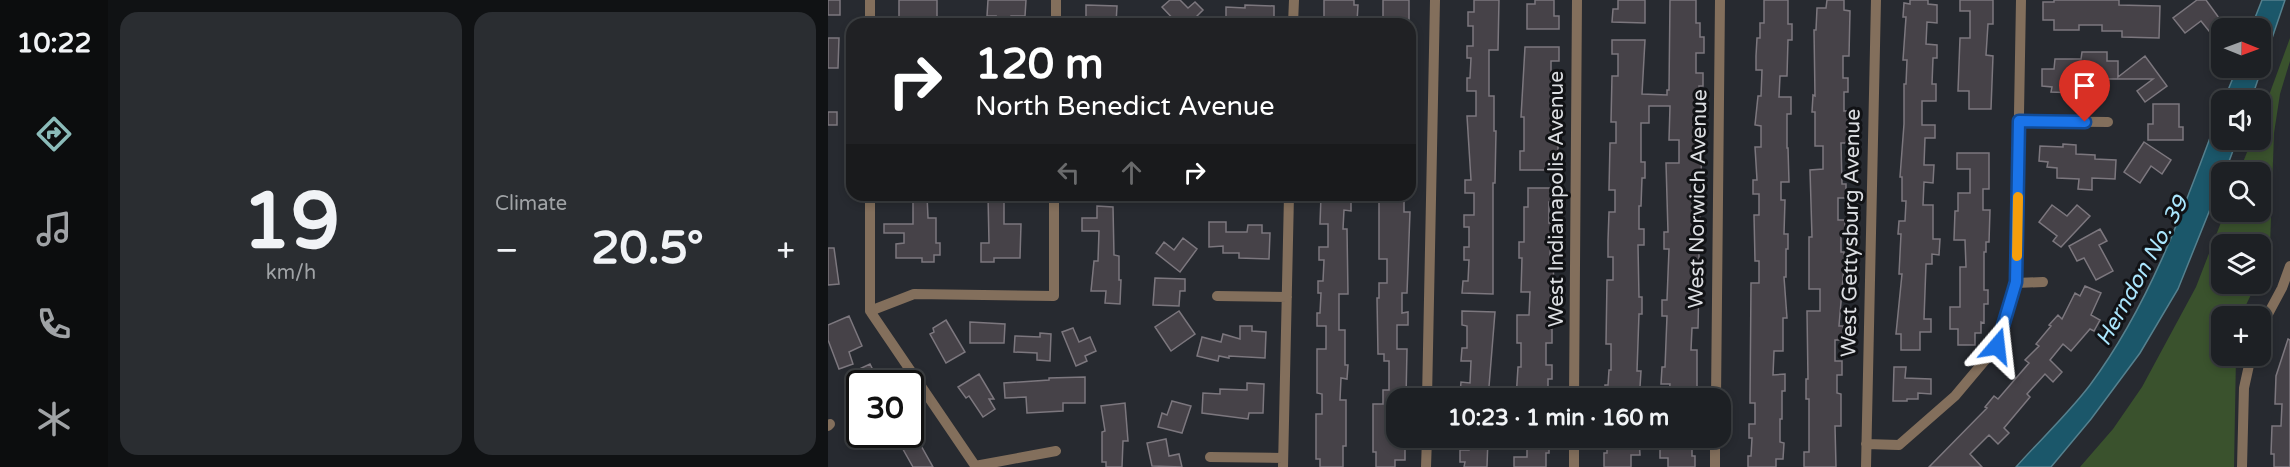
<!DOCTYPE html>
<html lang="en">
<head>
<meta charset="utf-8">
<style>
	body { margin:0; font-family:"Varela Round",sans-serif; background:#2a2d31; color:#f1f3f6; height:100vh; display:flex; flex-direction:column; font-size:22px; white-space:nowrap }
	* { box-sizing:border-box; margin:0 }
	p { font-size:20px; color:#a0a3a6 }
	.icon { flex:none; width:33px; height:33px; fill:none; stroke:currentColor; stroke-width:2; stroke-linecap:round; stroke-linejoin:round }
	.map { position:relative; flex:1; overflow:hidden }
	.side { display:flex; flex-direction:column; gap:12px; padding:12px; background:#101214; width:720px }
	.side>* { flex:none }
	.banner { position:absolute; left:18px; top:18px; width:570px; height:183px; border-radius:18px; box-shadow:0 3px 9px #0003,0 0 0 2px #3b3e41; background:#202124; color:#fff; overflow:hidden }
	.needle { width:39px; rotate:91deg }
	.buttons { position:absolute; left:1383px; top:18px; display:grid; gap:12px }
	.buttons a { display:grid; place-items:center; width:60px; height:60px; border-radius:12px; background:#1d2024; box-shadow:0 3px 9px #0003,0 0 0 2px #3b3e41; font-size:30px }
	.speed { position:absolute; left:18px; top:370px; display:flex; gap:12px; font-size:30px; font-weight:700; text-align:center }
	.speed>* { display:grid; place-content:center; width:78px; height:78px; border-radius:50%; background:#1d2024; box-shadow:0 3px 9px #0003,0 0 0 2px #3b3e41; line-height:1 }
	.speed .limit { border:3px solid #111; border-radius:9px; background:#fff; color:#111 }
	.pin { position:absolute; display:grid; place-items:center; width:51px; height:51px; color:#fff; margin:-62px -26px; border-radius:50% 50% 50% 0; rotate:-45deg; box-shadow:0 0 6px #0007 }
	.pin .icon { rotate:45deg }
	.me { position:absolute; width:66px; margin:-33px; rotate:17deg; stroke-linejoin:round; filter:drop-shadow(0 0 4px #0008) }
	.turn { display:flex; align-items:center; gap:21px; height:126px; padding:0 30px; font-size:27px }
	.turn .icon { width:78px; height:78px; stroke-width:2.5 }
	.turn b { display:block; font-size:42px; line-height:51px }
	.lanes { display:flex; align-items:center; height:57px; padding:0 30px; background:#0003; justify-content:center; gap:30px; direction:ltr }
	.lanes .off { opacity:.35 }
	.big { font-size:45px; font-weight:800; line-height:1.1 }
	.side .widget { flex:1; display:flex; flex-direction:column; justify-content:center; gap:9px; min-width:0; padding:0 21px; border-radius:18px; background:#2a2d31 }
	.side .dial { align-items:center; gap:0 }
	.dial b { font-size:78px; line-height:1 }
	.heat { display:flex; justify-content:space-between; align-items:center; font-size:33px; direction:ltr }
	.side .tiles { flex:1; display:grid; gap:12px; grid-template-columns:repeat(2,1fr) }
	.trip { position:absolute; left:558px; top:388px; width:345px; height:60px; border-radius:18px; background:#1d2024; box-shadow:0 3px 9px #0003,0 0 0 2px #3b3e41; font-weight:800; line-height:60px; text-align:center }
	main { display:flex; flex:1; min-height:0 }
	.tabs { display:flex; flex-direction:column; width:108px; justify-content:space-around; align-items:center; background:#0c0d0e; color:#a0a3a6 }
	.tabs .icon { width:42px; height:42px }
	.tabs .current { color:#8bbbb9 }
	.tabs b { font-size:27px; color:#f1f3f6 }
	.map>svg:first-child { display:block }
	.green { fill:#3a522d }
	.water { fill:#1b576a; stroke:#55808e; stroke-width:1.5 }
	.building { fill:#464248; stroke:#7c777e; stroke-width:1.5 }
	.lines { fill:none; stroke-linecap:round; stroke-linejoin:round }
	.street { stroke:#836f5c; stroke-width:10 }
	.route-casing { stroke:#114b97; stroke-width:15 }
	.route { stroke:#1a73e8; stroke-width:10 }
	.slow { stroke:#f59e0b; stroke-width:10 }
	.labels { text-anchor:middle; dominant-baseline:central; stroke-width:6; stroke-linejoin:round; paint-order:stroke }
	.street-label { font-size:21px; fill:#dcdee2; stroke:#111215 }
	.water-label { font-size:22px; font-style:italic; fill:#abe7fe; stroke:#111215 }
</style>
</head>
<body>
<main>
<nav class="tabs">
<b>10:22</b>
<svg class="icon current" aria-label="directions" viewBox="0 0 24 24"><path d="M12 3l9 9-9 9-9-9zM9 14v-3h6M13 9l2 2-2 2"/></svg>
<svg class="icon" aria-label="music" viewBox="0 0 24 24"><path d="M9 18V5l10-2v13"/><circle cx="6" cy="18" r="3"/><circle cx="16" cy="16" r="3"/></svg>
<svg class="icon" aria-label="phone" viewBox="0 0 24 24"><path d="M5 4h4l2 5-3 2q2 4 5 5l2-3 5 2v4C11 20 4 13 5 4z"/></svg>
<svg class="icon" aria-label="climate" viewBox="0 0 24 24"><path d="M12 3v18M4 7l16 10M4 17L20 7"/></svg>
</nav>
<section class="side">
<div class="tiles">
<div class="widget dial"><b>19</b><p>km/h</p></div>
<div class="widget"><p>Climate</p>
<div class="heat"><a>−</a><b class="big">20.5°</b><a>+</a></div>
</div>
</div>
</section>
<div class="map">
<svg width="1462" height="467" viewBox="0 0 1462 467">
	<rect width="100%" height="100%" fill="#272a30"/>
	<!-- green -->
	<path class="green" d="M1462 38V61L1452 94 1446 133 1442 246 1433 274 1432 244H1394V284H1428L1418 305 1415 316H1394V356H1408L1406 467H1252L1285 429 1314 387 1368 287 1397 212H1432V172H1411L1424 140H1432L1433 117Z"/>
	<!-- water -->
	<path class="water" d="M1434 0H1457L1423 100H1396L1409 68H1432V28H1423Z
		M1393 108 1394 140H1409L1397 172H1394L1393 182 1350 289 1312 353 1263 419 1223 467H1188C1212 440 1240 414 1262 385 1323 303 1358 203 1393 108Z"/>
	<!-- building -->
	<path class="building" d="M0 0H12V15H0Z
		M71 0H109V17H71Z
		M160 0H198L197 16H183L182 21 167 20 168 16H159Z
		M342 0H352L360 8 367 2 375 10 361 24H350L334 7Z
		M496 0H526V5H530L529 22 496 21Z
		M555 0H581V24H555Z
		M646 0H671L670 50H661V96H666V131H668L667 183H665V294L634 293 635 281H640L641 260H636V247H641V227H636V215H646V193H637V180H643L639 116H648V91H639V78H642L643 58H639V46H645V26H640V12H646Z
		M707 0H726V16H731V29H699V4H707Z
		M790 0H817V23L784 22 785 9H790Z
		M842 0H868V23H872V37H876V53H868V73H875V86H871V105H874L873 193H866V214H872V228H868V247H871V261H865L864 282 871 283 870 328H864L863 350H869V397L841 396 842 384H833L834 367H837L839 316H834V300H839L841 249H836V232H840L838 163H851V140H841L842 106H821V123H813V162H817V178H814L813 206H811V229H816V245H810L811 297H814V314H811L809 371H813L812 387H804L803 399H777V385H780L781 370H783V344H778L779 280H785V257H780V241L781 212H787V190H781L782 143H788V122H783L784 76H790V54H784V40H817L814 94 839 95V90H841Z
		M936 0H960V24H964V40H960L959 76H952L951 97H963V114H959V148H960L961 182H953V200H957L956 234H960V249H958V277H956L959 318H955V351H946L945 375 957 374V391H954V419H952V442L956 443 955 459H948V467H920V456H923L924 438H921V424H927V403H922L923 283H931V261H927L926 215H931V194H925V180H929L927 147H933V126L927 125 930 96H933L934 70H928V56L929 38H932V23H936Z
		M999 0H1016V10L1022 11 1021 56H1015V78H1020V92H1016V111H1020L1019 143H1013L1014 184H1018V198H1010V220H1017V233H1013V252H1016V266L1011 326H1015V340H1007V361H1014V375H1009V393L1013 394V426H1007L1008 467H976V452H981V399H978V379H980L979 311H992V289H981V237H984L982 170 995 169V146H987V112H984L985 95 987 96 986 30H988L989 8H998Z
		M1082 0H1100V4L1109 5V23L1099 22 1098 44 1109 45V58H1105L1104 84H1108V101H1094V125H1107V138H1097L1096 165H1106L1105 183 1096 182 1095 205H1105V239H1112L1111 255 1104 254V264H1098L1096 319H1103V332H1092V350H1073V334H1068L1074 274H1071L1073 234H1070L1071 221H1077L1078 201H1074V177H1072L1076 124V84H1078L1079 60H1075L1078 17H1075L1076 3 1082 4Z
		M1132 0H1165V24H1160L1158 55 1165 56 1163 109H1141V91H1130L1132 38H1142V11H1132Z
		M1226 0H1291V5L1332 6 1331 38 1294 37V31H1274V25H1251V30H1226V20H1215V2H1226Z
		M1369 0H1378L1394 22 1381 31 1373 21 1357 33 1345 18Z
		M258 5 289 6 288 24H273V19L258 18Z
		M417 5 446 6V24H398V7L417 8Z
		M0 38H11L10 68H0Z
		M697 47H731V61H723V83H730L729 96H727L726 115H730V170H692V151H696V117H693Z
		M1254 52H1279V61H1290V77L1317 56 1339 86 1317 102 1309 91 1325 79H1266V83H1250L1249 93 1223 92 1224 87 1214 86V69H1226L1227 59H1253Z
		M1325 104H1351V127H1355V140H1320V124H1325Z
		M0 112H9V125H0Z
		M1316 142 1343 160 1334 174 1323 166 1312 183 1296 172Z
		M1235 144 1248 145V154L1267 155V159L1288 160 1287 179 1264 178V190L1250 189 1251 179 1229 178V168L1219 167 1220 162 1211 161 1212 146 1235 147Z
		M1129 153H1161V189H1155V210H1162L1161 242H1158V252H1156V290H1160V304H1156V323L1153 322V333H1147V345H1130V329H1122V307H1132V267H1138L1137 240H1126L1127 211H1130V193H1142V169H1129Z
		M700 188H728V202H721V223H727V238H723L722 256 726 257 725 288H723L722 329H724V343H718V365H724V379H720V399H688L690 367H693V343H689V315H701L702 292H693L694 258H691V242H696V207H700Z
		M85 195H99L100 218H108V243H112V255H106V262H94V258H68V244L76 243V233H56V224H85Z
		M160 195H176V224H193L192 258H166V262H153V243H161Z
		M493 196 523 197V211L516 210 515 229H519L520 294H511V330H517V365H520L519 379 513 378 512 400H518V446H515V467H492V459H488V414H494V394L489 393V349H498V326H489V313H492L493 293H490V281H495L496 260H491V247H500V224H492Z
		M551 196H576V212H582L579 293H574V313L580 312V325H569V349H579L578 399H568V438H574V446H577V460H567V467H548V452H545V404H555V390H561V361H556V354H550L549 298H551V283H559V259H551Z
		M1224 205 1239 216 1249 205 1262 216 1233 247 1225 241 1229 236 1211 222Z
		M269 206 285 207 286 255 291 256V280H293L292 304 277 303 278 291H263L266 261H270L271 231H254V218H269Z
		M381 222H398V232H419L420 225H434V233H442L441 259 411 258V253H395V246L381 247Z
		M1272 229 1279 241 1271 245 1285 271 1268 280 1256 258 1249 261 1241 246Z
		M355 238 369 249 352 272 328 253 336 242 346 250Z
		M0 248H6L11 284 0 285Z
		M327 278 357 279V291H352L351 306 325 305Z
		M1257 286 1273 293 1263 315 1272 320 1266 331 1262 329 1243 351 1235 344 1222 360 1234 372 1225 382 1217 374 1199 394 1202 397 1176 428 1181 433 1170 444 1161 435 1142 454 1154 467H1101L1159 408 1157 407 1166 396 1170 399 1201 363 1197 360 1211 346 1208 344 1223 326 1221 325 1230 315 1234 319 1247 293 1252 296Z
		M351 311 367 334 343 351 327 327Z
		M634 311 667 312 660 399H643V394H632L633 382 642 383 643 361H633L634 348H639V326L634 325Z
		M21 316 34 346 21 352 25 364 11 369 0 340V325Z
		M118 320 137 352 118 363 102 334 106 332 105 328Z
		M142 322 177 324 176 343H142Z
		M412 326H424V331L438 332 437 358 401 356V358L391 356 390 361 369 356 374 337 393 342 395 334 412 339Z
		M245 328 251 342 262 337 268 351 257 356 259 361 248 366 234 332Z
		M212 333 223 334 222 361 209 360V353L186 352 187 336 212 337Z
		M1460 339 1462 340V467H1446V454H1443L1444 426H1453L1454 404H1447L1448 376Z
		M42 364 52 384H36L29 370Z
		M1066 367H1078L1077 378 1103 379V394L1090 393V399H1079V401H1065Z
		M151 374 166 399H161L167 409 155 417 141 396 138 398 130 387Z
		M257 377V403H235V411L199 413 198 397 177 398 176 383 221 380V378Z
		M419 383 436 384 435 413H421L420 419 374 413 375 393 392 394V389L419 390Z
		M344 401 363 406 354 433 330 427 334 413 339 415Z
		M297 403 300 441H295L294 467H278V462H274V432L277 431 273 406Z
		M67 435H87L105 467H85Z
		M641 438H660L659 467H636L637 462H632V450H641Z
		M699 438 721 439V453H718V467H686V457H699Z
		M338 439 341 456 351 454 354 467 324 466 319 443Z
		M779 439H811L812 455H803V467H776V453H779Z
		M864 441V456H867V467H840V458H832V442Z"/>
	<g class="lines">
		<!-- street -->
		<path class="street" d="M42 24V0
			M228 24V0
			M465 24 466 0
			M1191 121 1280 122
			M42 195V311L148 467
			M1188 283 1215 282
			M389 296 459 297
			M42 311 86 294 226 296V195
			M1432 329 1454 288 1462 266
			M599 399 607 0
			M746 399 749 0
			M888 399 892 0
			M0 426 2 424
			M1038 444 1071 445 1127 396 1169 346 1188 283 1193 0
			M382 457 455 458
			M147 466 228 451
			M455 467 461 195
			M598 467 599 438
			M746 467V438
			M887 467V438
			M1038 467 1048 0
			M1414 467 1416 388 1423 356"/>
	</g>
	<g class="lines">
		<!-- route casing -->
		<g class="route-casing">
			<path id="route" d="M1169 346 1188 282 1191 121 1257 122"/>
		</g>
		<!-- route -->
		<use href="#route" class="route"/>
		<!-- slow -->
		<path class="slow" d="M1189 256 1190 197"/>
	</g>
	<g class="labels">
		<!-- street labels -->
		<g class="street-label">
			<text transform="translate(728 199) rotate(-90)">West Indianapolis Avenue</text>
			<text transform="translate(870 199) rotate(-89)">West Norwich Avenue</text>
			<text transform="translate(1023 233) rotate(-89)">West Gettysburg Avenue</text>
		</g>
		<!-- water labels -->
		<g class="water-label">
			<text transform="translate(1314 271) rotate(-61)">Herndon No. 39</text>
		</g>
	</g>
</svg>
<div class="buttons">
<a><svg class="needle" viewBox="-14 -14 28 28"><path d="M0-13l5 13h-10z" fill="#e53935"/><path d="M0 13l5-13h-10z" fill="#a0a3a6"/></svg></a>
<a><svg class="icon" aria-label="sound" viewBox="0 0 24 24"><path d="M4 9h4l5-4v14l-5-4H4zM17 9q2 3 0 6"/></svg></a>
<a><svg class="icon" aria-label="search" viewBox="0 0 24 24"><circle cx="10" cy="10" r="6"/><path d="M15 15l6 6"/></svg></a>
<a><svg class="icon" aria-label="layers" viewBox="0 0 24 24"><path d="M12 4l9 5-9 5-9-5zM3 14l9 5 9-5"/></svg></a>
<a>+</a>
</div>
<div class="speed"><div class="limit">30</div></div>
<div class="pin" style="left:1257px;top:122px;background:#d93025"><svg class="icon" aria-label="arrive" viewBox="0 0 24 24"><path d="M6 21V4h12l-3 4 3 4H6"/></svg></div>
<svg class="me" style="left:1169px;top:346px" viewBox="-20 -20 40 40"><path d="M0-17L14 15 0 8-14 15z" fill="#1a73e8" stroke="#fff" stroke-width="4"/></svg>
<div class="trip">10:23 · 1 min · 160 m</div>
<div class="banner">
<div class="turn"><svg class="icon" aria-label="right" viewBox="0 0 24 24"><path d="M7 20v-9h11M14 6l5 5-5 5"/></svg><div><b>120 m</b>North Benedict Avenue</div></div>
<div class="lanes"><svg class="icon off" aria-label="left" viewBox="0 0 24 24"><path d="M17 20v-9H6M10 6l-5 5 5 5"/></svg><svg class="icon off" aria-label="ahead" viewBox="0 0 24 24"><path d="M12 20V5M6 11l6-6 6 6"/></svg><svg class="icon" aria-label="right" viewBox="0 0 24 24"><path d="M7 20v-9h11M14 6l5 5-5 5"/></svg></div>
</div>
</div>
</main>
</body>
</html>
